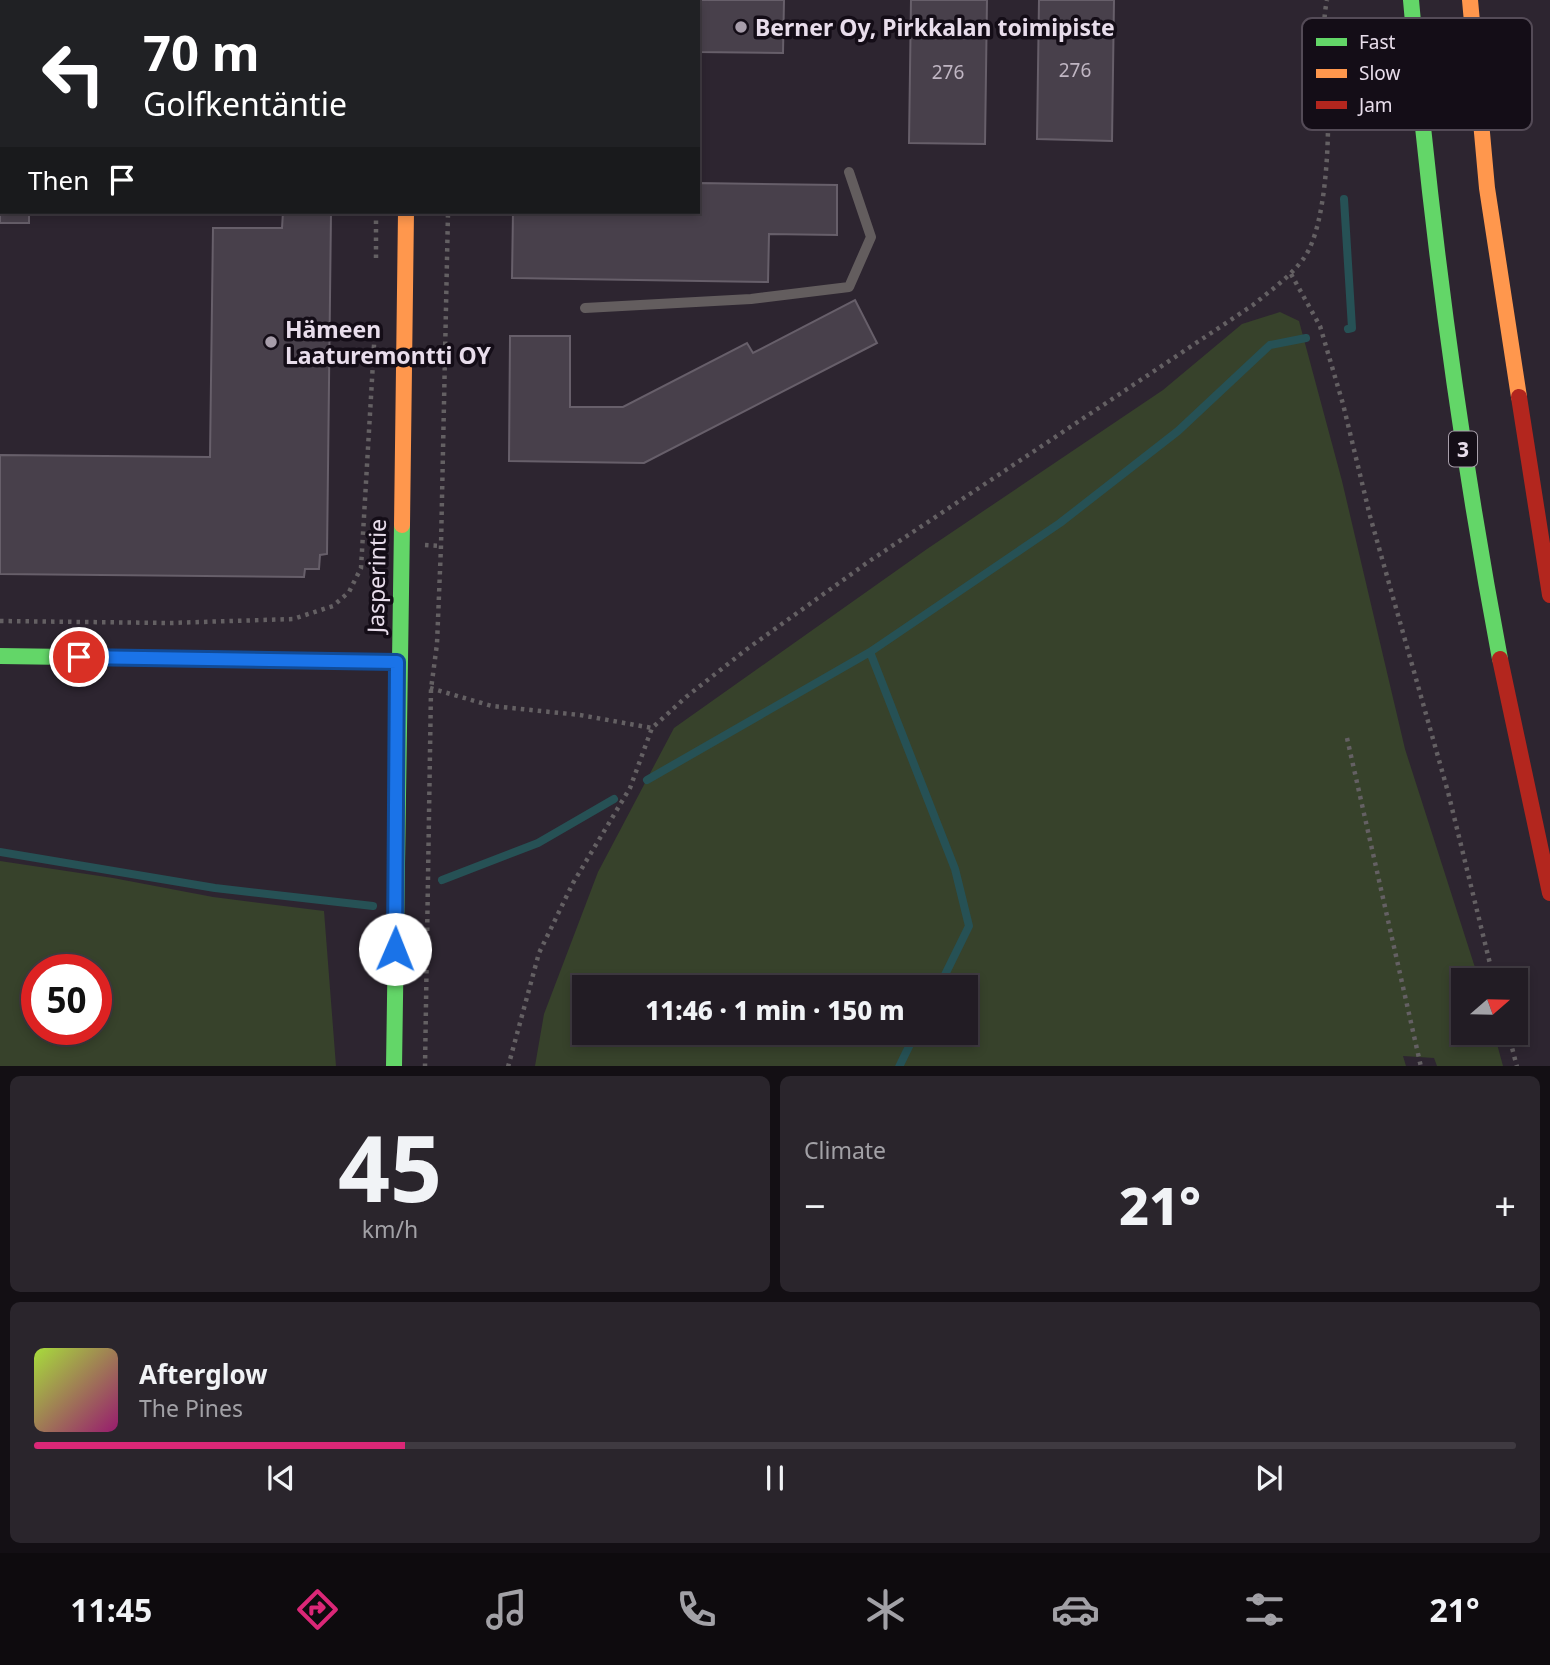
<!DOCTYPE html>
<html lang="en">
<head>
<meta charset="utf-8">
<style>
	body { margin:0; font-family:"Noto Sans",sans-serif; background:#2a252c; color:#f1f3f6; height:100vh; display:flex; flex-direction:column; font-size:26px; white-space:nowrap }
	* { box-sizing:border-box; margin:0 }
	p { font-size:23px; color:#a2a1a6 }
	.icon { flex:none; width:38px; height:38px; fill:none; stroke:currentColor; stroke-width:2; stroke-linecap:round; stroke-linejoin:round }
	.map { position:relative; height:1066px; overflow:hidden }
	.details { display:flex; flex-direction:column; gap:10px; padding:10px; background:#130f14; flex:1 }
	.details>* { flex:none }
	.top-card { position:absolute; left:0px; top:0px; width:700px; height:214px; box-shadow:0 4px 10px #0003,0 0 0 2px #3f3a41; background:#202124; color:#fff; overflow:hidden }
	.needle { width:46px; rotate:70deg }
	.controls { position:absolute; left:1451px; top:968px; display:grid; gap:14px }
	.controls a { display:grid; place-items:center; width:77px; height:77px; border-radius:0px; background:#221c24; box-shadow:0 4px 10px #0003,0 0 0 2px #3f3a41; font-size:35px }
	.speed { position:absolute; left:21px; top:954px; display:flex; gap:14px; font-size:35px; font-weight:700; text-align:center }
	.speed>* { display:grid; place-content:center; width:91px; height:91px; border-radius:50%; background:#221c24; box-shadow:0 4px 10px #0003,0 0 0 2px #3f3a41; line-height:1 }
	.speed .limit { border:10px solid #d22; background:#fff; color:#111 }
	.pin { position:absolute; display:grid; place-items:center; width:60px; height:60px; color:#fff; margin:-30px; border:4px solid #fff; border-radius:50%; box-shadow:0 2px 7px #0007 }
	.me { position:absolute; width:77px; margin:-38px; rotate:1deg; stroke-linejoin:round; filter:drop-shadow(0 0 5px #0008) }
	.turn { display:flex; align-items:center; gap:24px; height:147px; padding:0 28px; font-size:32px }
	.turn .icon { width:91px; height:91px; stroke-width:2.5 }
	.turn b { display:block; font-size:49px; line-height:60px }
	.then { display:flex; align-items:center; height:66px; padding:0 28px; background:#0003; gap:14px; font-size:26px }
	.big { font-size:52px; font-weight:800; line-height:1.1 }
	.details .widget { flex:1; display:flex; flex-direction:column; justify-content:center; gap:10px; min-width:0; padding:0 24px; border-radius:10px; background:#2a252c }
	.details .dial { align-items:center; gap:0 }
	.dial b { font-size:91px; line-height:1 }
	.song { display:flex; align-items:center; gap:21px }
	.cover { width:84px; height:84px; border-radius:10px; background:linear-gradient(135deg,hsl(80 70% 55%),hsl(320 70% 35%)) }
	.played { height:7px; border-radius:4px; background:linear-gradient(90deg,#db2777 25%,#3f3a41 25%) }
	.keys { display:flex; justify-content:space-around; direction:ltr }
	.heat { display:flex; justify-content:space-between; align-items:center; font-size:38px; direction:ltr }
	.details .tiles { flex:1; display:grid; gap:10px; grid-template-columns:1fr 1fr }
	.widget:last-child { grid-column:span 2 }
	.trip { position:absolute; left:572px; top:975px; width:406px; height:70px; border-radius:0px; background:#221c24; box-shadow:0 4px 10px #0003,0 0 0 2px #3f3a41; font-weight:800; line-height:70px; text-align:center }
	.tab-bar { display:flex; height:112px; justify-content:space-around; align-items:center; background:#0e0b0e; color:#a2a1a6 }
	.tab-bar .icon { width:49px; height:49px }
	.tab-bar .on { color:#db2777 }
	.tab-bar b { font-size:32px; color:#f1f3f6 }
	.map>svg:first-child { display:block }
	.green { fill:#37422b; fill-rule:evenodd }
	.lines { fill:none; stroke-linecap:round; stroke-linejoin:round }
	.stream { stroke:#265155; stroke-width:8 }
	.building { fill:#48404b; stroke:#675f6a; stroke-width:2 }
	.path { stroke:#646063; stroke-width:4.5; stroke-dasharray:3.5 5; stroke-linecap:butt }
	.lane { stroke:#635d5e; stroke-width:10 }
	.fast { stroke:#63d668; stroke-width:16 }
	.slow { stroke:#ff974d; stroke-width:16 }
	.jam { stroke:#b3261e; stroke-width:16 }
	.route-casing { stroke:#114b97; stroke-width:18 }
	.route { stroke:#1a73e8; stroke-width:12 }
	.poi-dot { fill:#a79daa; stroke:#140d17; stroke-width:2.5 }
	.labels { text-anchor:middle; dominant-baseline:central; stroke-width:7; stroke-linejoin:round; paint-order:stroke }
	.number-label { font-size:19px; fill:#c0b6c3 }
	.shield { fill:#140d17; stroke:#a89fab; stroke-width:2 }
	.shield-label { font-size:21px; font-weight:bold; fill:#e8ddeb }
	.poi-label { font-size:23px; font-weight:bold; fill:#e8ddeb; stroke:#140d17; text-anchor:start }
	.street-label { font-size:23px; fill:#e8ddeb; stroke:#140d17 }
	.key { fill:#140d17; stroke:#544b57; stroke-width:2 }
	.key-label { font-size:19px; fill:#e8ddeb }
</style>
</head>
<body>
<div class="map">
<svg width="1550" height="1067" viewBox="0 0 1550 1067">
	<rect width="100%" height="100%" fill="#2d2530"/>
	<!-- green -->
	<path class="green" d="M1280 312 1299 321 1342 481 1405 749 1479 980H1463V1032L1494 1033 1503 1066H1437L1434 1058 1403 1056 1406 1066H535L544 1014 598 872 674 728 927 549 1163 390 1242 324ZM584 987H966V1032H584Z
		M0 861 113 878 213 897 324 911 336 1066H0ZM37 970H96V1029H37Z"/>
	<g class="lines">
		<!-- stream -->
		<path class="stream" d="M1344 199 1352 328 1348 329
			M870 652 955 869 969 926 939 987
			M647 780 870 652 1060 523 1178 431 1270 345 1306 338
			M0 852 215 888 373 906
			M442 880 538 843 614 799
			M899 1067 916 1032"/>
	</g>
	<!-- building -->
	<path class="building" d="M52 0H131L52 2Z
		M643 0H784L783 53 698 52V2Z
		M911 0H987L985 144 909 143Z
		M1039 0H1114L1112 141 1037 139Z
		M0 163 2 212H29V223H0Z
		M698 183 837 185V235L769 234 768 282 512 278 513 212H698Z
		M283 212H331L327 554 320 555 319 569H305L304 577 0 574V455L210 457 213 228H282Z
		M855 300 877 343 644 463 509 461 510 336H570V407H623L747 343 753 353Z"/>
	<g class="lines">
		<!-- path -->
		<path class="path" d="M374 0V2
			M451 2V0
			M376 212V260
			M1291 274 1320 326 1343 404 1370 516 1448 792 1494 980
			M425 545 441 546
			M0 621 170 623 293 619 333 606 349 592 361 568 375 328
			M430 688 492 706 580 715 652 728
			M1347 738 1421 1067
			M1508 1032 1517 1067
			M425 1067 431 689 437 644 441 546 448 212
			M508 1067 539 953 573 883 630 788 652 728 686 697 747 649 871 560 1253 305C1271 290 1290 277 1304 258 1328 224 1330 127 1327 85 1326 57 1321 28 1327 0"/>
		<!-- lane -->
		<path class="lane" d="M585 308 751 299 849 287 871 237 849 172"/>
		<!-- fast -->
		<path class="fast" d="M1411 0C1430 222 1459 441 1500 659
			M0 656 397 662
			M394 1067 402 525"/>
		<!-- slow -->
		<path class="slow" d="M1470 0 1487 188 1519 397
			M409 2 410 0
			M402 525 406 212"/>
		<!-- jam -->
		<path class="jam" d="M1519 397 1550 595
			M1500 659 1550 893"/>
	</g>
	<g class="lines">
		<!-- route casing -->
		<g class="route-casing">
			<path id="route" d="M79 657 397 662 395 949"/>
		</g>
		<!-- route -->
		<use href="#route" class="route"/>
	</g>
	<!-- markers -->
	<g class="poi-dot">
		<circle cx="741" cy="27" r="7"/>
		<circle cx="271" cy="342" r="7"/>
	</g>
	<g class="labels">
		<!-- number labels -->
		<g class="number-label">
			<text x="1075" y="70">276</text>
			<text x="948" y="72">276</text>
		</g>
		<!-- shield labels -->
		<rect class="shield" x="1449" y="431.5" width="28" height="35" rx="5"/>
		<g class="shield-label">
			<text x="1463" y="449">3</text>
		</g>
		<!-- poi labels -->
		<g class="poi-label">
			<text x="755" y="27">Berner Oy, Pirkkalan toimipiste</text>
			<text x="285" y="329">Hämeen<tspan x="285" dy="26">Laaturemontti OY</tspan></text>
		</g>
		<!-- street labels -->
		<g class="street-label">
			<text transform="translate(376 576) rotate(-89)">Jasperintie</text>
		</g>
	</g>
	<!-- legend -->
	<rect x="1302" y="18" width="230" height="112" rx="10" class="key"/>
	<rect x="1316" y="38" width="31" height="8" fill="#63d668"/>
	<rect x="1316" y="69" width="31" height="9" fill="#ff974d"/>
	<rect x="1316" y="101" width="31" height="8" fill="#b3261e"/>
	<g class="key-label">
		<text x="1359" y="49">Fast</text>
		<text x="1359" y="80">Slow</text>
		<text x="1359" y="112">Jam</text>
	</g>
</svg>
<div class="controls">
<a><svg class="needle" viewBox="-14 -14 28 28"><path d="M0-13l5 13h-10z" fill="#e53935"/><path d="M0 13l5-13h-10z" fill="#a2a1a6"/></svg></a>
</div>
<div class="speed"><div class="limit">50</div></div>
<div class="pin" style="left:79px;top:657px;background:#d93025"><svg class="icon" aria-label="arrive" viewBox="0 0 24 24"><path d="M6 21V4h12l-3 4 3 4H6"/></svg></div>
<svg class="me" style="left:395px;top:949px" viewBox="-20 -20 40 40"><circle r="19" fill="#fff"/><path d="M0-13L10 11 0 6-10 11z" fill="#1a73e8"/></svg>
<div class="trip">11:46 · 1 min · 150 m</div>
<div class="top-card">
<div class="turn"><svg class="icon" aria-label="left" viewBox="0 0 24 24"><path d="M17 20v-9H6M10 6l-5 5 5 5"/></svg><div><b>70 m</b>Golfkentäntie</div></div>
<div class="then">Then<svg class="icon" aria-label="arrive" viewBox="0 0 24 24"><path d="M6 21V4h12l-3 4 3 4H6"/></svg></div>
</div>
</div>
<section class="details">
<div class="tiles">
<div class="widget dial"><b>45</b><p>km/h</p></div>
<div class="widget"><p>Climate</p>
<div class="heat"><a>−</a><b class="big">21°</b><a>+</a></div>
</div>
<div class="widget">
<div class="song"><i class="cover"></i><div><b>Afterglow</b><p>The Pines</p></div></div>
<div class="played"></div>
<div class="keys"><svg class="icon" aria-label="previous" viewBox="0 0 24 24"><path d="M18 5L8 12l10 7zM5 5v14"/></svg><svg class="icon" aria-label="pause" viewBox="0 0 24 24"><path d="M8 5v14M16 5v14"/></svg><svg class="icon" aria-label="next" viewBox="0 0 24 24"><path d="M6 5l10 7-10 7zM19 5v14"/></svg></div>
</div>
</div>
</section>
<nav class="tab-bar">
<b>11:45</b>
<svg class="icon on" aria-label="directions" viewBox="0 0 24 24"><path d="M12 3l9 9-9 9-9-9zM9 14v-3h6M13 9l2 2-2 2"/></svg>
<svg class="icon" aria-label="music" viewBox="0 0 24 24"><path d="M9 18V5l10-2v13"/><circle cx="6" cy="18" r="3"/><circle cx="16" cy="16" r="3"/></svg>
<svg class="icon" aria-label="phone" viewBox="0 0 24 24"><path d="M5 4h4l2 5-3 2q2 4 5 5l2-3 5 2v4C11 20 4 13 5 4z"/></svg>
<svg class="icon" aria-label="climate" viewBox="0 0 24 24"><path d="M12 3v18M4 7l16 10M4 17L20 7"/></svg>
<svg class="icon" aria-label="car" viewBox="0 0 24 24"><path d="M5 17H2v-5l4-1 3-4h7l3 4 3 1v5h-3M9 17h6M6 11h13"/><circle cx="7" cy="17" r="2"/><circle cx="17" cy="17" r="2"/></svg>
<svg class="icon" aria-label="filters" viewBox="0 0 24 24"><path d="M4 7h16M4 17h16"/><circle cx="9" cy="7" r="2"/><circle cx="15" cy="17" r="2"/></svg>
<b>21°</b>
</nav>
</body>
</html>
